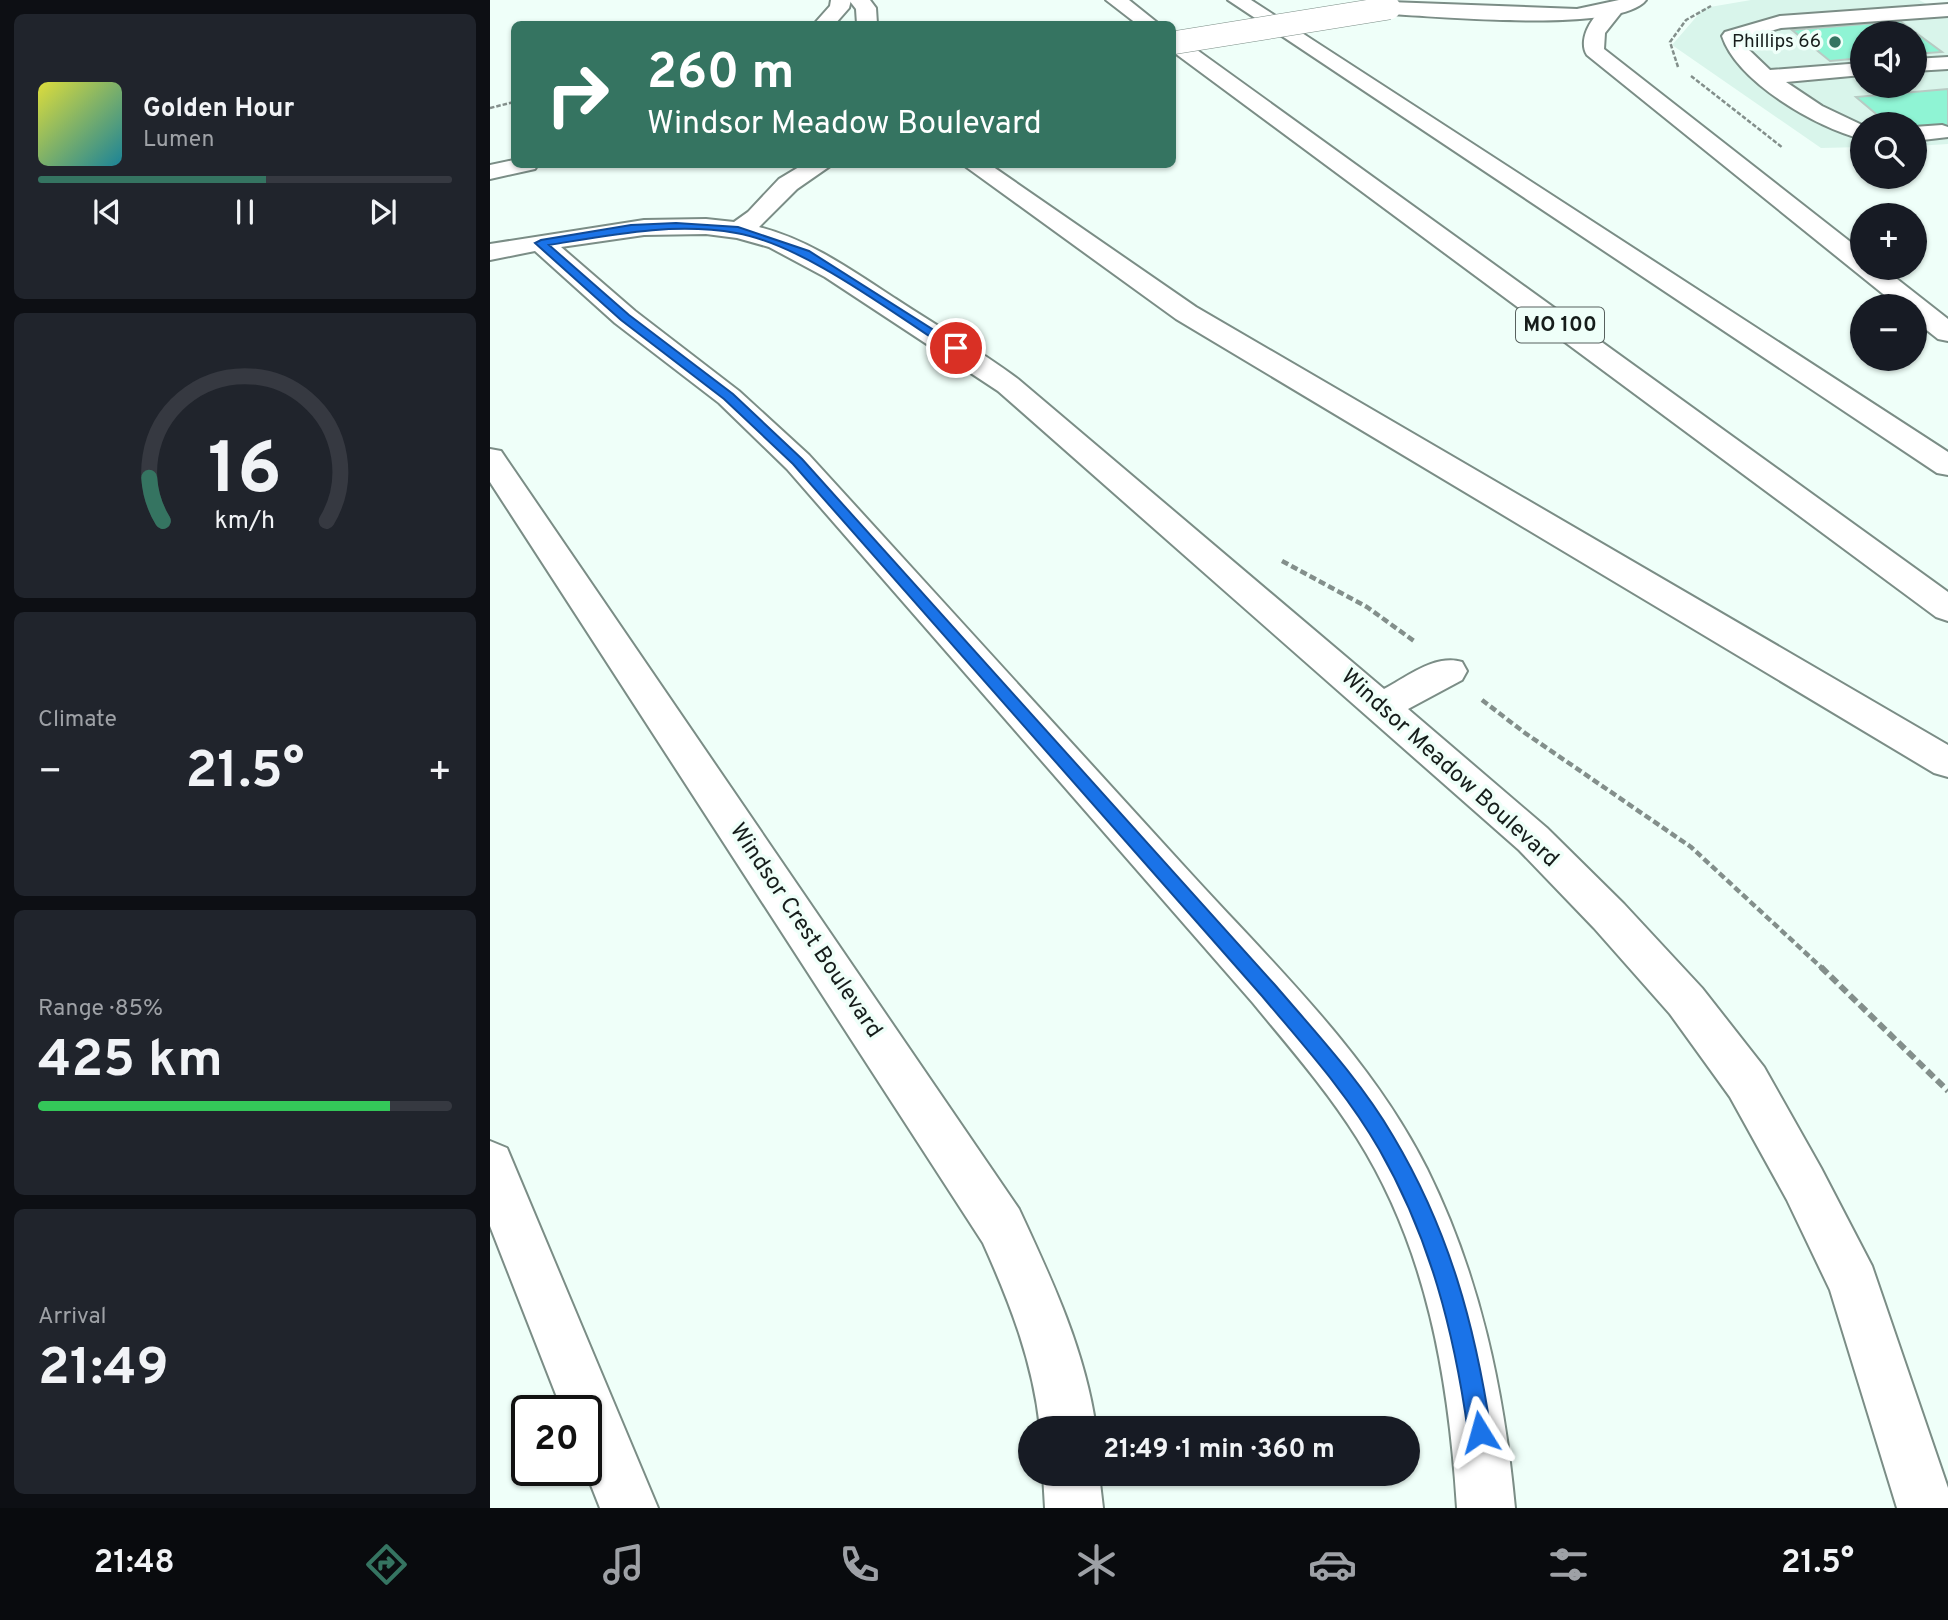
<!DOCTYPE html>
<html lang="en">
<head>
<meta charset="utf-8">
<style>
	body { margin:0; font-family:Overpass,sans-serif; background:#20242c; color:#f1f3f6; height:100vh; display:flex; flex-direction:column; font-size:26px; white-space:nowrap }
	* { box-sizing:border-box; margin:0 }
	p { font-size:23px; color:#9ea1a6 }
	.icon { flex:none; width:38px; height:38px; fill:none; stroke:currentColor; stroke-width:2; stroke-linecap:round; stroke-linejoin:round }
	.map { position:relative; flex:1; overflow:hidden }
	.side { display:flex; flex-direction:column; gap:14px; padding:14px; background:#0d0f14; width:490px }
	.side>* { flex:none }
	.guide { position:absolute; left:21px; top:21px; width:665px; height:147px; border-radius:10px; box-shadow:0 2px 5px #0004; background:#357461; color:#fff; overflow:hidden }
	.buttons { position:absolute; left:1360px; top:21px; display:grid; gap:14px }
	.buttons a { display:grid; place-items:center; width:77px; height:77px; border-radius:50%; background:#171b24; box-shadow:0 2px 5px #0004; font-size:35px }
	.speed { position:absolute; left:21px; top:1395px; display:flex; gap:14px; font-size:35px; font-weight:700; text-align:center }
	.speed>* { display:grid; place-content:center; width:91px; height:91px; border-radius:50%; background:#171b24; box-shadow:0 2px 5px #0004; line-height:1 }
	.speed .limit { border:4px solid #111; border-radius:10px; background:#fff; color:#111 }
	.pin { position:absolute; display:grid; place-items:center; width:60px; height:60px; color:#fff; margin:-30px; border:4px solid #fff; border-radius:50%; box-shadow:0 2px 7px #0007 }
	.me { position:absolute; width:77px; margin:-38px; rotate:352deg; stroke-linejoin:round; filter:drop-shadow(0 0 5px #0008) }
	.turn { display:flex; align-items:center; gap:24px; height:147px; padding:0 21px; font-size:32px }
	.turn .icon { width:91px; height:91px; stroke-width:2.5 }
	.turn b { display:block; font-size:49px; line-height:60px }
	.big { font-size:52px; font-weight:700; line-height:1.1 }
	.side .widget { flex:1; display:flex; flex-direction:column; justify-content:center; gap:10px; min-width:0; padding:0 24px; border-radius:10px; background:#20242c }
	.side .dial { align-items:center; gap:0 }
	.dial svg { height:182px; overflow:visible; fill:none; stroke:#363941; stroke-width:7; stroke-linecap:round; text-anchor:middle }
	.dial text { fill:#f1f3f6; stroke:none }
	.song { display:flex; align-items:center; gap:21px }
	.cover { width:84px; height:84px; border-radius:10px; background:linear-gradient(135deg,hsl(60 70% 55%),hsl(190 70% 35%)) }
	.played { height:7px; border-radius:4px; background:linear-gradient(90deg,#357461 55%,#363941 55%) }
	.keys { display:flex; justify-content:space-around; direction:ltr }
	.heat { display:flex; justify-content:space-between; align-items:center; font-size:38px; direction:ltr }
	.charge { height:10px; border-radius:5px; background:linear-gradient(90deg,#34c759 85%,#363941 0) }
	.trip { position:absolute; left:528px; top:1416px; width:402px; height:70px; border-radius:35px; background:#171b24; box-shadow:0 2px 5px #0004; font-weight:700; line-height:70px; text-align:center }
	.tabs { display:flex; height:112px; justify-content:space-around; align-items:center; background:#090b0e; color:#9ea1a6 }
	.tabs .icon { width:49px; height:49px }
	.tabs .selected { color:#357461 }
	.tabs b { font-size:32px; color:#f1f3f6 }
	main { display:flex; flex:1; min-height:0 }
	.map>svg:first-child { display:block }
	.built { fill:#d9f5eb; fill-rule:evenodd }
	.building { fill:#8ff4d4; stroke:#b8cac3; stroke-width:2 }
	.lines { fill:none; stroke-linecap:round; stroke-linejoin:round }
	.minor-casing { stroke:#7b8d86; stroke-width:4 }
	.major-casing { stroke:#7b8d86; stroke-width:4 }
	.highway-casing { stroke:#7b8d86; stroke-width:4 }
	.path-far2 { stroke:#838f8b; stroke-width:2.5; stroke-dasharray:4.5 2; stroke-linecap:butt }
	.path-far1 { stroke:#838f8b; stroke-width:4.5; stroke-dasharray:7 3.5; stroke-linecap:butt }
	.path { stroke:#838f8b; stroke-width:6; stroke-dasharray:9 4.5; stroke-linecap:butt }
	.minor { fill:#fff; fill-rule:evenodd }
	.major { fill:#fff; fill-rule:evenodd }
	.highway { fill:#fff; fill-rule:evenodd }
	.major-bridge-casing { stroke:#7b8d86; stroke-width:24; stroke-linecap:butt }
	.major-bridge { stroke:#fff; stroke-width:23 }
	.route { fill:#1a73e8; stroke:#114b97; stroke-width:2 }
	.poi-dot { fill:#357461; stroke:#effff9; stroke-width:2.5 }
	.labels { text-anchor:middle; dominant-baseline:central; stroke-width:7; stroke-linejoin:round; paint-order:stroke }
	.far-poi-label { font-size:19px; fill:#161d1b; stroke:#effff9; text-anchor:end }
	.shield { fill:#effff9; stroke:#57615e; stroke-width:2 }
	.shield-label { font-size:21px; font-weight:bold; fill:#161d1b }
	.street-label { font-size:23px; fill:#161d1b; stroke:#effff9 }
</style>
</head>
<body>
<main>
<section class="side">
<div class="widget">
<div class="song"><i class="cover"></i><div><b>Golden Hour</b><p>Lumen</p></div></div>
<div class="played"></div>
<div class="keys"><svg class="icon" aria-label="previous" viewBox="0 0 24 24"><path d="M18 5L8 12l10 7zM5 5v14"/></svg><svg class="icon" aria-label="pause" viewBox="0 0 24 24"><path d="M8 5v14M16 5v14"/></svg><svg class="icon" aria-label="next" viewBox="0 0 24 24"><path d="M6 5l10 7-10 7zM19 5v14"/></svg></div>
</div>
<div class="widget dial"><svg viewBox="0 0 100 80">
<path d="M14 69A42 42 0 1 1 86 69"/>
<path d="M14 69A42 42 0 0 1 8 50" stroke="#357461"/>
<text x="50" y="56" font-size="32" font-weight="700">16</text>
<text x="50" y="72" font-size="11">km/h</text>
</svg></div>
<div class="widget"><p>Climate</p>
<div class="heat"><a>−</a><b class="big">21.5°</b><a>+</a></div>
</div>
<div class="widget"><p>Range · 85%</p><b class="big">425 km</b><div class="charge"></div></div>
<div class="widget"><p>Arrival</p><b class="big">21:49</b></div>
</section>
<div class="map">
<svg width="1458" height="1508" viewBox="0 0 1458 1508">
	<rect width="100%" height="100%" fill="#effff9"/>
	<!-- built -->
	<path class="built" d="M1261 0H1429L1458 15V144L1425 146 1424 124H1372V147L1331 148 1182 45 1214 8ZM1372 33H1424V86H1372Z"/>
	<!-- building -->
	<path class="building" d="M1410 21 1452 52 1424 54V33H1372V58L1340 61 1302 30Z
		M1458 89V126L1424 129V124H1398L1366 97Z"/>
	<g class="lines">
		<!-- minor casing -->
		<g class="minor-casing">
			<path id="minor" d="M1458 4V16L1291 28 1253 39 1257 48 1280 70 1372 63V75L1296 82 1332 106 1372 125V139C1327 128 1247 82 1232 36L1235 32 1290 16Z
				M1458 57V69L1424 71V59Z
				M1452 125 1458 127V137L1424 141V127Z
				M314 164H343L307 189 269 227C320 240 363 271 406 299 447 326 489 350 528 379L894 689C917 677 945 654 972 662L977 671 972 680 918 709 1057 828 1134 904 1212 988 1274 1067 1331 1168 1382 1266 1458 1488V1508H1407L1340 1290 1297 1200 1240 1097 1180 1014 1104 928 1029 850 508 391 335 277 279 247 247 238 216 234 154 235 71 247 145 311 249 391 319 455C444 592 568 728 693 865 779 960 879 1053 937 1169 990 1276 1014 1390 1025 1508H967C959 1379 937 1249 867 1138 837 1090 799 1047 763 1003L297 469 229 403 125 323 45 251 0 260V244L154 220 216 219 244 222 258 212 289 179Z
				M0 449 11 451 529 1209C562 1280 595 1350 606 1428H550C543 1362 520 1303 493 1243L0 482Z
				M0 1141 17 1148 168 1508H110L95 1470 96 1410H72L0 1226Z
				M553 1474H609L613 1508H555Z"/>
		</g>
		<!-- major casing -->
		<g class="major-casing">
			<path id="major" d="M341 0H361L359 8 345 24H324L340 6Z
				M1129 0H1156C1130 34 944 16 899 14L892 12 889 8 892 4 899 2 1087 9Z
				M24 160V164H48L45 169 0 179V165Z"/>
		</g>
		<!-- highway casing -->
		<g class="highway-casing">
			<path id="highway" d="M359 0H380L386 8 387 24H367L366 9Z
				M616 0H639L669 24H647Z
				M738 0H761L1458 452V475L1447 473Z
				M1124 3 1131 5 1134 9 1115 33 1114 49 1372 251V268H1393L1458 319V341L1448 339 1424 320V306H1408L1097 55C1086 38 1106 8 1124 3Z
				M682 35 689 37 1458 592V621L1446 617 682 51Z
				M472 164H499L706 307 1458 745V777L1444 773 686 319Z"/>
		</g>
		<!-- path-far2 -->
		<path class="path-far2" d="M1188 67 1180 42 1196 20 1221 6
			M1201 76 1293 148
			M0 108 24 102"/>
		<!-- path-far1 -->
		<path class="path-far1" d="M792 561 877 607 924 641
			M992 700 1035 733 1201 847 1333 969"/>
		<!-- path -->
		<path class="path" d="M1331 967 1458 1091"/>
		<!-- minor -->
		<use href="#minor" class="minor"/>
		<!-- major -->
		<use href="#major" class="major"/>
		<!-- highway -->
		<use href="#highway" class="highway"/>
		<!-- major-bridge casing -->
		<g class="major-bridge-casing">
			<path id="major-bridge" d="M682 43 899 8"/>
		</g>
		<!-- major-bridge -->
		<use href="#major-bridge" class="major-bridge"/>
	</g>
	<!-- route -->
	<path class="route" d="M186 223 248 227 319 251 472 348 462 351C402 313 315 245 246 233 183 222 121 235 59 245L139 315 243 394 312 459 785 985C826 1033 871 1081 903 1136 959 1230 985 1325 1001 1432L998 1440 990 1444 982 1440 978 1432C964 1331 940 1238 889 1149 857 1093 813 1045 772 996L303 464 234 399 131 320 45 243 51 240 141 225Z"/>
	<!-- markers -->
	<circle class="poi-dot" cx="1345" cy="42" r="7"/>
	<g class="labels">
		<!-- far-poi labels -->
		<g class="far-poi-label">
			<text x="1331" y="42">Phillips 66</text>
		</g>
		<!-- shield labels -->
		<rect class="shield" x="1026" y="307.5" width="88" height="35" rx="5"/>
		<g class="shield-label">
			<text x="1070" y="325">MO 100</text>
		</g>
		<!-- street labels -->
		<g class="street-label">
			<text transform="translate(959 769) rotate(42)">Windsor Meadow Boulevard</text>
			<text transform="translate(315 931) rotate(56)">Windsor Crest Boulevard</text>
		</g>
	</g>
</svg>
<div class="buttons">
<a><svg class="icon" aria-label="sound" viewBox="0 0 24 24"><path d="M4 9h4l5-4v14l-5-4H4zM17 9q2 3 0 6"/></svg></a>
<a><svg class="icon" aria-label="search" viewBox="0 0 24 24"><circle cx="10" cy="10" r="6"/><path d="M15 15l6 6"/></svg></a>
<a>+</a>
<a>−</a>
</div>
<div class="speed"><div class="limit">20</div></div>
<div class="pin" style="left:466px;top:348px;background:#d93025"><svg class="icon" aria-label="arrive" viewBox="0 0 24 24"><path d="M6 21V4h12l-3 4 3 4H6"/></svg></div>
<svg class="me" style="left:990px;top:1432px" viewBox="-20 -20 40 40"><path d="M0-17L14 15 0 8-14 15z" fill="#1a73e8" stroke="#fff" stroke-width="4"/></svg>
<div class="trip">21:49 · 1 min · 360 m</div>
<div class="guide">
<div class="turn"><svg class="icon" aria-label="right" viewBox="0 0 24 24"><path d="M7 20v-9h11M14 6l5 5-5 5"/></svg><div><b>260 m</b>Windsor Meadow Boulevard</div></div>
</div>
</div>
</main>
<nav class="tabs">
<b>21:48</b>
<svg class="icon selected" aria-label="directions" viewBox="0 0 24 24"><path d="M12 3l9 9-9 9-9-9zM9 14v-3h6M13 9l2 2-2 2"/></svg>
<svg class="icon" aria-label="music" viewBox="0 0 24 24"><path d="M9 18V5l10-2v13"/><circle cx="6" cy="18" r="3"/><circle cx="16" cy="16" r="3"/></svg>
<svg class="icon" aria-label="phone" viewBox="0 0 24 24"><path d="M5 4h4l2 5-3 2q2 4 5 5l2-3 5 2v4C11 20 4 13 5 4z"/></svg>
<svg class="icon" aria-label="climate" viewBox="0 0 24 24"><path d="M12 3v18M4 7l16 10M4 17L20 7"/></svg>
<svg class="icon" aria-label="car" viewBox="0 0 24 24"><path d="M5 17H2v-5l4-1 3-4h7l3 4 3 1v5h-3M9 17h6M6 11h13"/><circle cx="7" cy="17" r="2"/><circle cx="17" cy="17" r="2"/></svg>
<svg class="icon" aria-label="filters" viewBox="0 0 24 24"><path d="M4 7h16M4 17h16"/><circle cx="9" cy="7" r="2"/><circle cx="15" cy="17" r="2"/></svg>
<b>21.5°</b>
</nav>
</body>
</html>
